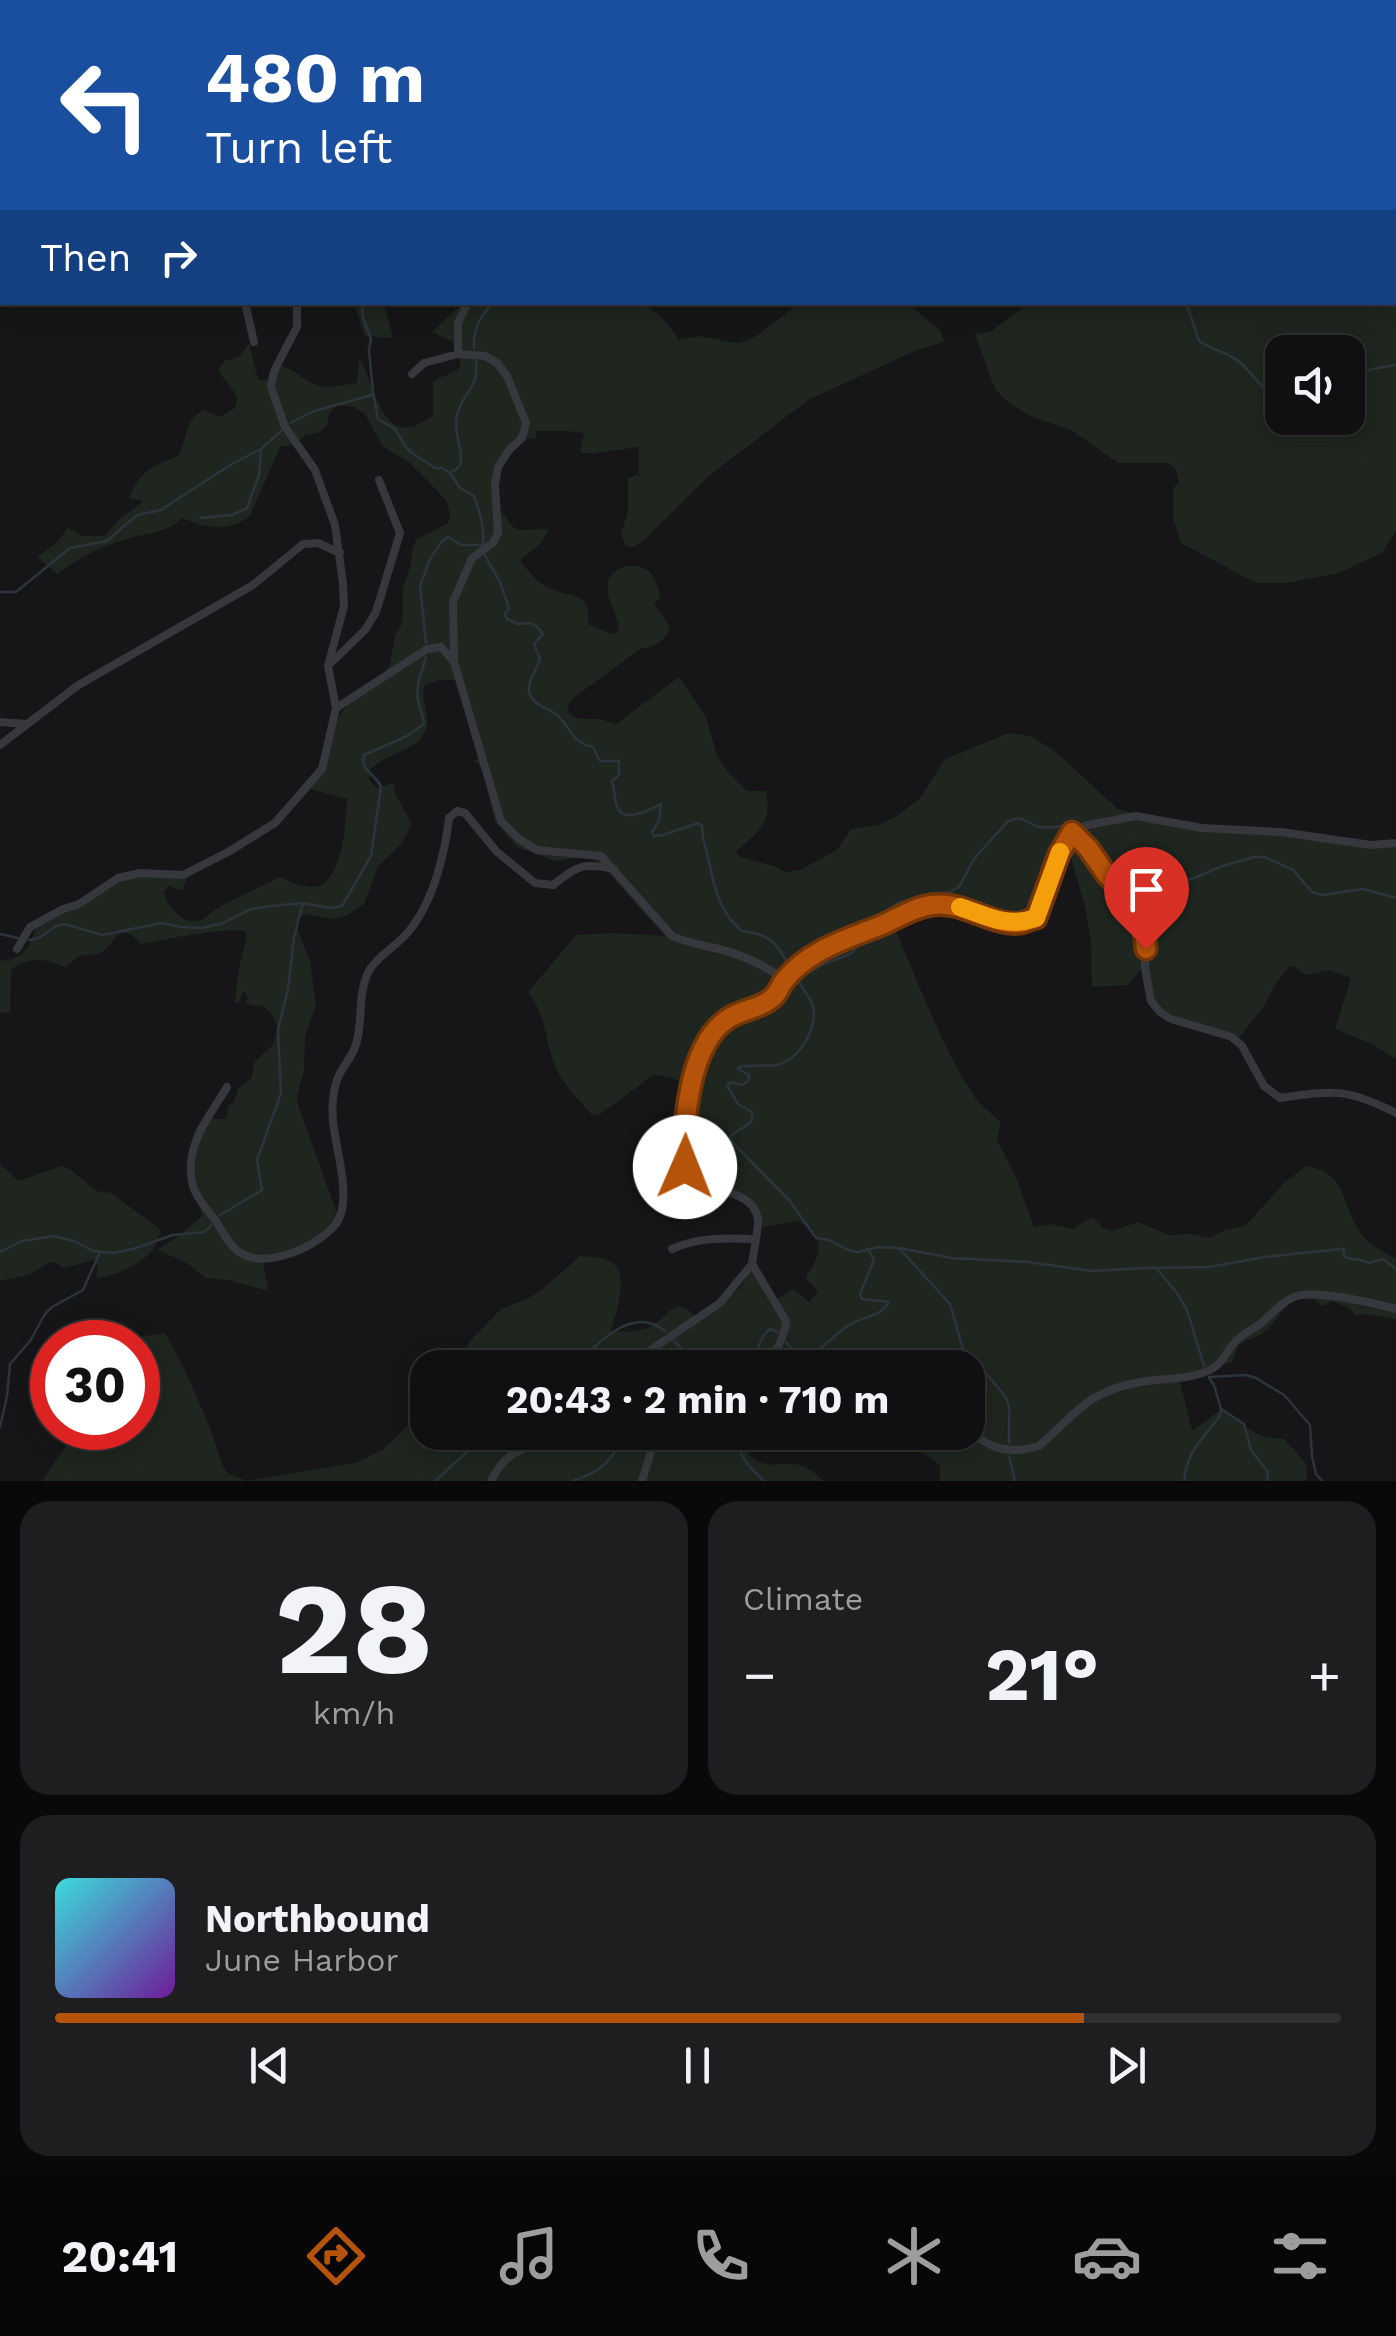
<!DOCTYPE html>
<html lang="en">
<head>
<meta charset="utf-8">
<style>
	body { margin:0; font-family:"Work Sans",sans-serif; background:#1e1e20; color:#f1f3f6; height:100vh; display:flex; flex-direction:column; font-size:38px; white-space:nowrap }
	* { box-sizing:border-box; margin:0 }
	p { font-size:32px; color:#9c9d9f }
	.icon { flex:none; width:55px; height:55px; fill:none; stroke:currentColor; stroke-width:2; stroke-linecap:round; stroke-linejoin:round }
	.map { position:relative; height:1481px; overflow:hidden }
	.side { display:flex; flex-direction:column; gap:20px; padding:20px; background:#09090a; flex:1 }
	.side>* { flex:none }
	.guide { position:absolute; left:0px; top:0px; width:1398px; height:305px; box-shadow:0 5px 25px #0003,0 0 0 2px #303032; background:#1a4fa0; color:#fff; overflow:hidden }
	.buttons { position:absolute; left:1265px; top:335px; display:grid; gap:20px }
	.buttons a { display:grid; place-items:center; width:100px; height:100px; border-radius:20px; background:#101012; box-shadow:0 5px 25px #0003,0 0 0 2px #303032; font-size:50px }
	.speed { position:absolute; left:30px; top:1320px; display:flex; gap:20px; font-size:50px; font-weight:700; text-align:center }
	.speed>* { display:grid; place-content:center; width:130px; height:130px; border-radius:50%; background:#101012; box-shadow:0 5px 25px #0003,0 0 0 2px #303032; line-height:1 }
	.speed .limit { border:15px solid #d22; background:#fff; color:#111 }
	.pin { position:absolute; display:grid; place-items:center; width:85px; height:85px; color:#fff; margin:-102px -42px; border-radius:50% 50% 50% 0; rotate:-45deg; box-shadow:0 0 10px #0007 }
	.pin .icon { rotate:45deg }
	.me { position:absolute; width:110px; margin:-55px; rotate:1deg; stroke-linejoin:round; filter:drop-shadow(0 0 8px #0008) }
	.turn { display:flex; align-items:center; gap:35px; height:210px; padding:0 40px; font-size:45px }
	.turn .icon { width:130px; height:130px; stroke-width:2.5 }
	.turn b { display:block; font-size:70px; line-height:85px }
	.then { display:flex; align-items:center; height:95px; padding:0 40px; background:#0003; gap:20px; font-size:38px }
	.big { font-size:75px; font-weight:700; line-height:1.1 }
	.side .widget { flex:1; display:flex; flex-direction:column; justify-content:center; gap:15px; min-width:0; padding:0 35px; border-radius:30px; background:#1e1e20 }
	.side .dial { align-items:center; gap:0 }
	.dial b { font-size:130px; line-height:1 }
	.song { display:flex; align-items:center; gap:30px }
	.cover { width:120px; height:120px; border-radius:15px; background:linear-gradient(135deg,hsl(180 70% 55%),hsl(280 70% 35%)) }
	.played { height:10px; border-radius:5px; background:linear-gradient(90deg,#b45309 80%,#303032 80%) }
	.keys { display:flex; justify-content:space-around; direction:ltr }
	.heat { display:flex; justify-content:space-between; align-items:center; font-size:55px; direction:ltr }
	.side .tiles { flex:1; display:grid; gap:20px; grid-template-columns:1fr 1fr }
	.widget:last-child { grid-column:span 2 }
	.trip { position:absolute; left:410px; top:1350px; width:575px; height:100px; border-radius:30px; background:#101012; box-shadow:0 5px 25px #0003,0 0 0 2px #303032; font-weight:700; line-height:100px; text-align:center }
	.tabs { display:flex; height:160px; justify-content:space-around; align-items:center; background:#060607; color:#9c9d9f }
	.tabs .icon { width:70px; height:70px }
	.tabs .current { color:#b45309 }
	.tabs b { font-size:45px; color:#f1f3f6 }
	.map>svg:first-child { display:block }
	.green { fill:#1e261f; fill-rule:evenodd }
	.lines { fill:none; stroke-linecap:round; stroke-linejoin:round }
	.stream { stroke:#2c353c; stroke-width:2.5 }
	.street { stroke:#37383d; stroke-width:8 }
	.route-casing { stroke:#753606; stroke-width:25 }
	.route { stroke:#b45309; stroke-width:18 }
	.slow { stroke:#f59e0b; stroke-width:18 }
</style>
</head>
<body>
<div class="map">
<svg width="1396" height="1481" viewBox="0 0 1396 1481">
	<rect width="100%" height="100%" fill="#161618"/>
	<!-- green -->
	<path class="green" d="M1396 17V530L1382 553 1338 573 1287 583H1256L1181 543 1173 518V488L1179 483 1176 470 1168 463H1118L1071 430 1030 416 1009 403 995 389 975 334 991 331 1029 303 1395 302ZM1282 352H1348V418H1282Z
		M354 303H384L393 338 365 336Z
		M469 303H626C631 304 637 304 643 305 658 310 671 327 679 340L699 336 734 343 744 342 758 335 799 303H908L941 331 944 342 919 349 808 400 710 475 645 539 634 547 626 546 621 534 628 511V478L639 475V447L595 453H580L584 433 568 431H536V438C512 440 495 450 495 477 495 484 494 494 496 501 499 510 508 520 514 528L519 530 549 529 541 543 520 560C529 573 537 582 551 589 573 598 592 592 588 624L611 634 616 633 619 628C617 613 603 594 609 579 613 571 621 567 629 566 649 563 658 580 660 597L654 604 670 627C667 641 653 648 640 649L575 697 570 702 567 712C584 724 586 716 602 720 607 721 611 723 616 724L679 677 706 717 717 756 726 770 747 791H766C773 823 758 832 736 851L741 857 776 867 785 872 800 870 837 850 851 829 878 825 897 816 920 798 945 759 1009 733 1031 736 1057 753 1118 809 1157 820 1367 845 1396 843V1059L1372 1044 1335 1029 1351 978 1329 970 1308 975 1302 973 1296 967 1290 966 1275 985 1264 1006 1238 1039 1179 1020 1156 1008 1148 969 1141 970 1127 985 1092 987 1091 942 1086 910 1069 851 1067 849 1055 862 1040 918C1013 934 1008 926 980 917 968 914 953 913 940 913 924 913 909 921 894 927 919 983 940 1044 974 1096 981 1108 993 1113 1001 1123L997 1140 1016 1177 1034 1227 1051 1224 1072 1229 1092 1217 1103 1228 1112 1231 1138 1222 1169 1235 1190 1234 1210 1238 1225 1230 1246 1225 1285 1182 1306 1166C1349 1172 1341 1209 1363 1236 1371 1247 1384 1252 1396 1259V1319L1363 1314 1357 1316 1350 1309 1333 1301 1322 1306 1311 1297 1293 1299 1268 1329 1260 1335 1239 1344 1232 1362 1179 1379 1192 1431 1222 1409C1251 1423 1244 1437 1284 1439 1294 1452 1314 1463 1305 1481H940V1465L896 1433 968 1432V1368L454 1367 470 1341 501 1309 529 1298 545 1287 580 1256C589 1257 603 1257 611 1262 631 1274 615 1314 611 1331 622 1332 641 1332 652 1326 662 1320 667 1310 679 1306L689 1310 697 1320 726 1301 740 1288 755 1263 775 1300 794 1289 809 1302 818 1291 807 1280 806 1276C823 1252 825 1239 799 1221L762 1227 748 1204 693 1175 683 1150 691 1094C682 1079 670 1076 653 1075L599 1115 591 1114C579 1100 563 1085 556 1068 544 1041 548 1018 528 992L576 935 612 933 665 936 599 862 584 857 554 861 517 847 495 821 483 771 478 763 473 761 482 757 460 685 455 680H439L425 685C420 699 428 711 427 725 424 750 387 752 371 769L369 780 377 788 393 783 396 795 412 824 401 844 378 866 364 904 346 916 332 919 304 914 299 920 298 931 310 961 316 1005 305 1037 304 1070 297 1096 298 1105 338 1216 325 1236 265 1260 263 1263 268 1287 265 1290 228 1280 205 1278 186 1262 157 1250 179 1236 202 1216C201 1208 196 1201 194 1192 191 1178 187 1128 203 1120 209 1117 219 1121 226 1118 230 1110 224 1107 234 1102L238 1089 251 1079 255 1061 272 1046 276 1034 277 1026 270 1012 262 1006 245 1004 248 998 244 991 238 1004 235 1002 238 973 247 936 246 932C226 926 165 940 141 944 118 919 117 942 102 952 94 957 85 953 78 957 77 957 67 967 66 968 49 958 26 956 11 970L10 1012 0 1013V961C27 958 28 948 37 926L104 888 124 872 154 870 187 876 183 891 169 886 164 892C167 906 181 923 196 921 205 920 209 914 216 909 236 897 259 888 280 877 291 883 305 889 318 886 343 879 346 820 347 799L306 788 327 756 336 722 348 703 378 680 389 667 396 633 401 626 403 613V587L411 564 412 551 416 540 448 523C452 516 449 507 446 500L409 462 383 447 365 414 351 406H336L330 412 327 425 320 432 304 436 297 443 280 447 250 516C229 532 206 529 183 518 165 534 144 533 123 540 98 548 77 559 57 574L37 557 55 544 68 528 82 536H102L107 534 120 518 142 503 141 500 129 499C139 470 153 467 179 455 187 438 186 418 204 410L219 417 235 408 237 398 235 393 218 370 224 361 239 357 249 343 258 379 266 381 279 366C295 368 302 380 316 385 328 389 345 385 357 383L359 358C378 389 381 455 433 415V382C442 375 452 375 460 367V354L457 344 432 332 456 309Z
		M0 1164 18 1181 62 1166 70 1169 96 1191 111 1193 161 1230C158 1237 155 1248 150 1253 137 1267 113 1276 96 1278L98 1266 94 1260 64 1268 55 1262 49 1263 29 1275 0 1281Z
		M165 1333 186 1372 210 1428 223 1467 229 1474 247 1481H42L78 1428H138V1342H102Z
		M427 1406 428 1432 749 1433 744 1442 746 1452C765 1471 772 1462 794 1464 806 1465 815 1473 824 1481H247L356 1463 384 1449Z"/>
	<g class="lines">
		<!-- stream -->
		<path class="stream" d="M46 0 48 2
			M890 0 892 2
			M344 2 346 0
			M1326 2 1328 0
			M362 302 363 317 371 339 369 350 373 392 378 419 395 429 405 446 412 453 435 468H442L450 473 460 488 474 496C480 513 485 528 483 546
			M1186 302 1199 341C1212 350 1229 352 1242 364 1256 378 1266 393 1282 405
			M474 348C473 328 480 316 494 302
			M1348 381 1372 369 1396 365
			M290 423 314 411 372 395
			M451 472C471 466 455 440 456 422 458 394 480 391 476 361
			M200 518 232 515 247 508 259 475 261 451
			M484 554 500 582 509 608 505 614 507 619 518 624C532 622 534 622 543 634L534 644 540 659C537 669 528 680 529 690 531 706 548 707 558 716 571 728 572 743 593 747L600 761H619V775L612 781C615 790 614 798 617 806 623 825 649 810 661 804L659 821 652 832 654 836 663 835 698 823 702 826C702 841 707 851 710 866 715 891 721 914 742 931 773 935 775 942 791 969
			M0 592H16L70 548 107 541 137 515 161 510 230 465 261 449 281 431
			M426 643 420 586 431 557 443 540 448 537 461 545H481
			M1084 833 1095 842 1120 877 1128 884 1144 891 1194 878 1223 866 1254 857H1265L1293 870 1312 892 1322 895 1363 889 1396 898
			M868 926 881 915 898 903 929 894 950 892 959 887 974 859 1008 821C1026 814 1025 824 1040 827 1050 829 1064 825 1074 825
			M0 934 18 938
			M29 940 39 938 56 926 65 924 102 935 162 923 181 927 202 928 223 923 251 909 272 906 303 903 331 908 342 906 371 856 381 787C376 774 360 771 364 755L407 736 424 724C423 715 419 708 418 699 415 685 423 670 426 657
			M796 976C800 986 808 994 812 1004 820 1024 801 1058 780 1064 767 1068 753 1063 739 1067L738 1069 749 1075 748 1081 742 1085 731 1082 727 1085 738 1104 752 1112C755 1127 740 1126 731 1136L732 1142 789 1200 816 1238 829 1240 848 1250 858 1252 878 1247 899 1248 952 1258 1028 1262 1092 1271 1145 1268 1209 1267 1265 1257 1340 1249H1344V1256C1352 1261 1361 1258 1369 1263L1383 1259 1396 1269
			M798 979 824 964 852 953 864 938
			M220 1215 262 1190 257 1160 281 1093 278 1030 288 989 294 937 302 906 304 905
			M900 1249 950 1304 963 1349 968 1358 984 1371 1005 1396 1009 1406V1443
			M0 1252 22 1241 54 1236 74 1241 93 1251 113 1253 133 1249 173 1235 205 1232 211 1225
			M1157 1269 1177 1293 1187 1310 1204 1366
			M674 1341 691 1358 701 1361 718 1356 739 1358 756 1351 764 1335 770 1329 778 1332
			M786 1342 795 1353
			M787 1359C796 1352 806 1355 817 1350 829 1344 837 1332 849 1325 863 1316 881 1317 889 1302L862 1299 860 1294 874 1260 869 1251
			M574 1368C597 1344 632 1304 665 1331
			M660 1368 678 1348
			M1209 1377 1246 1375 1256 1378 1284 1395 1310 1425 1312 1456 1316 1474 1322 1481
			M1209 1378 1214 1385 1221 1409 1244 1424 1251 1450 1268 1472 1267 1481
			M0 1427 7 1396 10 1364 30 1341 45 1314 52 1307 83 1290 100 1252
			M736 1432C736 1453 749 1468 764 1481
			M1009 1456 1015 1481
			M435 1481 468 1451 483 1432
			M573 1481C600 1472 614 1461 624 1432
			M1184 1481C1187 1450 1202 1440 1219 1417L1221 1410"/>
		<!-- street -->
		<path class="street" d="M99 0 101 2
			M279 0 280 2
			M998 0 999 2
			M1283 2 1286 0
			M0 266H2
			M245 302 254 342
			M458 354 485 356 497 363 507 376 526 423 522 438 509 450 498 467 495 485 498 533 493 543 472 558 453 602 454 662 501 821 519 839 537 850 601 856 672 936C687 943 703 945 719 949 744 955 764 965 785 980
			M412 374 424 363 458 354V323L468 302
			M331 663 365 630 376 612 400 533 379 480
			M336 708 427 649 441 647 454 662
			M0 722 27 724
			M0 745 77 686 253 585 303 544 318 543 340 553
			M1072 832 1088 848 1107 875 1142 912 1145 926V968L1151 1001 1160 1012 1171 1019 1232 1037 1242 1046 1264 1086 1280 1098C1333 1090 1347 1088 1396 1113
			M17 949 30 927 63 909 79 904 118 878 140 873 183 875 228 852 275 823 322 769 336 708 328 666 344 606 343 584 335 525 315 470 285 427 271 387 274 371 297 327V302
			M227 1087C214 1109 193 1135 191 1162 189 1188 197 1197 212 1216 222 1228 226 1243 239 1252 265 1270 317 1247 335 1225 354 1203 335 1147 333 1121 332 1110 333 1094 336 1083 339 1071 349 1061 354 1050 364 1026 357 998 367 975 374 958 397 946 409 931 433 902 445 854 449 818L457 811 465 813 496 851 535 883 553 885C577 866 583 862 614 869
			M672 1249C698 1237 726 1238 754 1239
			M752 1264C753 1255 759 1226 758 1219 751 1181 690 1198 685 1162 679 1121 691 1049 725 1020 739 1009 759 1010 773 998 778 993 781 985 785 979 793 971 805 961 814 954 835 940 860 934 883 924 899 918 916 907 933 904 970 899 994 932 1035 918L1059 853 1072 832 1088 825 1136 816 1202 828 1281 832 1371 845 1396 843
			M624 1368 720 1303 752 1264 786 1321C786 1343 761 1356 794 1368
			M753 1368 776 1349
			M968 1430C990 1449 1010 1455 1039 1446 1077 1413 1087 1391 1141 1382 1164 1378 1189 1380 1210 1370 1223 1364 1226 1351 1235 1342 1242 1334 1252 1330 1260 1324 1271 1315 1283 1300 1297 1296 1318 1290 1374 1303 1396 1309
			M894 1432C911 1445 922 1443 938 1432
			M491 1481C508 1445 531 1449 563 1432
			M642 1481 657 1432"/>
	</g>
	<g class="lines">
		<!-- route casing -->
		<g class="route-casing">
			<path id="route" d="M685 1167C683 1124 688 1044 729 1018 743 1009 765 1008 776 994 779 990 781 985 784 981 808 950 847 939 882 925 898 918 914 907 932 905 962 900 993 927 1021 923 1026 922 1031 919 1036 918L1059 854 1072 832 1088 848 1107 875 1142 912 1146 949"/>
		</g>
		<!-- route -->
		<use href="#route" class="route"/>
		<!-- slow -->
		<path class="slow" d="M960 907C987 916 1007 928 1036 918L1060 852"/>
	</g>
</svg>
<div class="buttons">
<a><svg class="icon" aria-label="sound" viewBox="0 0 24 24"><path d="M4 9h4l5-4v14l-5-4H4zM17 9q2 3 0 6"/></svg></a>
</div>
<div class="speed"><div class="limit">30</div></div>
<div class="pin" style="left:1146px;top:949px;background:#d93025"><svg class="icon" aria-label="arrive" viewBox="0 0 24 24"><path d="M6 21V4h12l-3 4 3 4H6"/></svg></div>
<svg class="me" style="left:685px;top:1167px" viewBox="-20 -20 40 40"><circle r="19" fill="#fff"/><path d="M0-13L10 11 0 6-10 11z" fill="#b45309"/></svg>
<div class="trip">20:43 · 2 min · 710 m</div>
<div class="guide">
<div class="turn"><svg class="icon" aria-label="left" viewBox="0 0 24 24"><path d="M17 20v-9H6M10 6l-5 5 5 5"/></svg><div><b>480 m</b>Turn left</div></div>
<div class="then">Then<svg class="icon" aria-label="right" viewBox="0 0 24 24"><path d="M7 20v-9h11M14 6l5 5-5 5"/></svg></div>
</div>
</div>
<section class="side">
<div class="tiles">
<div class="widget dial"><b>28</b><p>km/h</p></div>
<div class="widget"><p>Climate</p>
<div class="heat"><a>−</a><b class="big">21°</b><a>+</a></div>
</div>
<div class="widget">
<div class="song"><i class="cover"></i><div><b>Northbound</b><p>June Harbor</p></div></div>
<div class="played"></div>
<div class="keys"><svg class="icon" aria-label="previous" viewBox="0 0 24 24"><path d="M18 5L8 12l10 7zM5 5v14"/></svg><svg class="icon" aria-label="pause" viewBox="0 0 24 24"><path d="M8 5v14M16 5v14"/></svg><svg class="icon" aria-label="next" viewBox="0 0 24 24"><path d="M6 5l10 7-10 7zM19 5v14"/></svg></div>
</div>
</div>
</section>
<nav class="tabs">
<b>20:41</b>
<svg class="icon current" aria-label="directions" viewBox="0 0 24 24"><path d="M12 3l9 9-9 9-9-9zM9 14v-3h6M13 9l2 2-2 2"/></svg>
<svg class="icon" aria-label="music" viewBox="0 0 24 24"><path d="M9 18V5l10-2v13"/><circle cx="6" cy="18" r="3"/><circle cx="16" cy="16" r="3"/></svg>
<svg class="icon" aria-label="phone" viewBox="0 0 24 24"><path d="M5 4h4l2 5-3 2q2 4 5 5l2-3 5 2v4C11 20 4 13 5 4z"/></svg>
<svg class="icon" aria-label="climate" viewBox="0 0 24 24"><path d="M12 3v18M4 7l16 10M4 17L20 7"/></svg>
<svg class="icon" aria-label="car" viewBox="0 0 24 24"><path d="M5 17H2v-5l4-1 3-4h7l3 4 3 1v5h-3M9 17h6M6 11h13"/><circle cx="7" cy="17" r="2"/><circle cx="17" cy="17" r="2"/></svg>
<svg class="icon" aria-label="filters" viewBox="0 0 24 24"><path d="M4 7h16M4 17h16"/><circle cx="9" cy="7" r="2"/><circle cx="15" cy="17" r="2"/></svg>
</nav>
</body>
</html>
